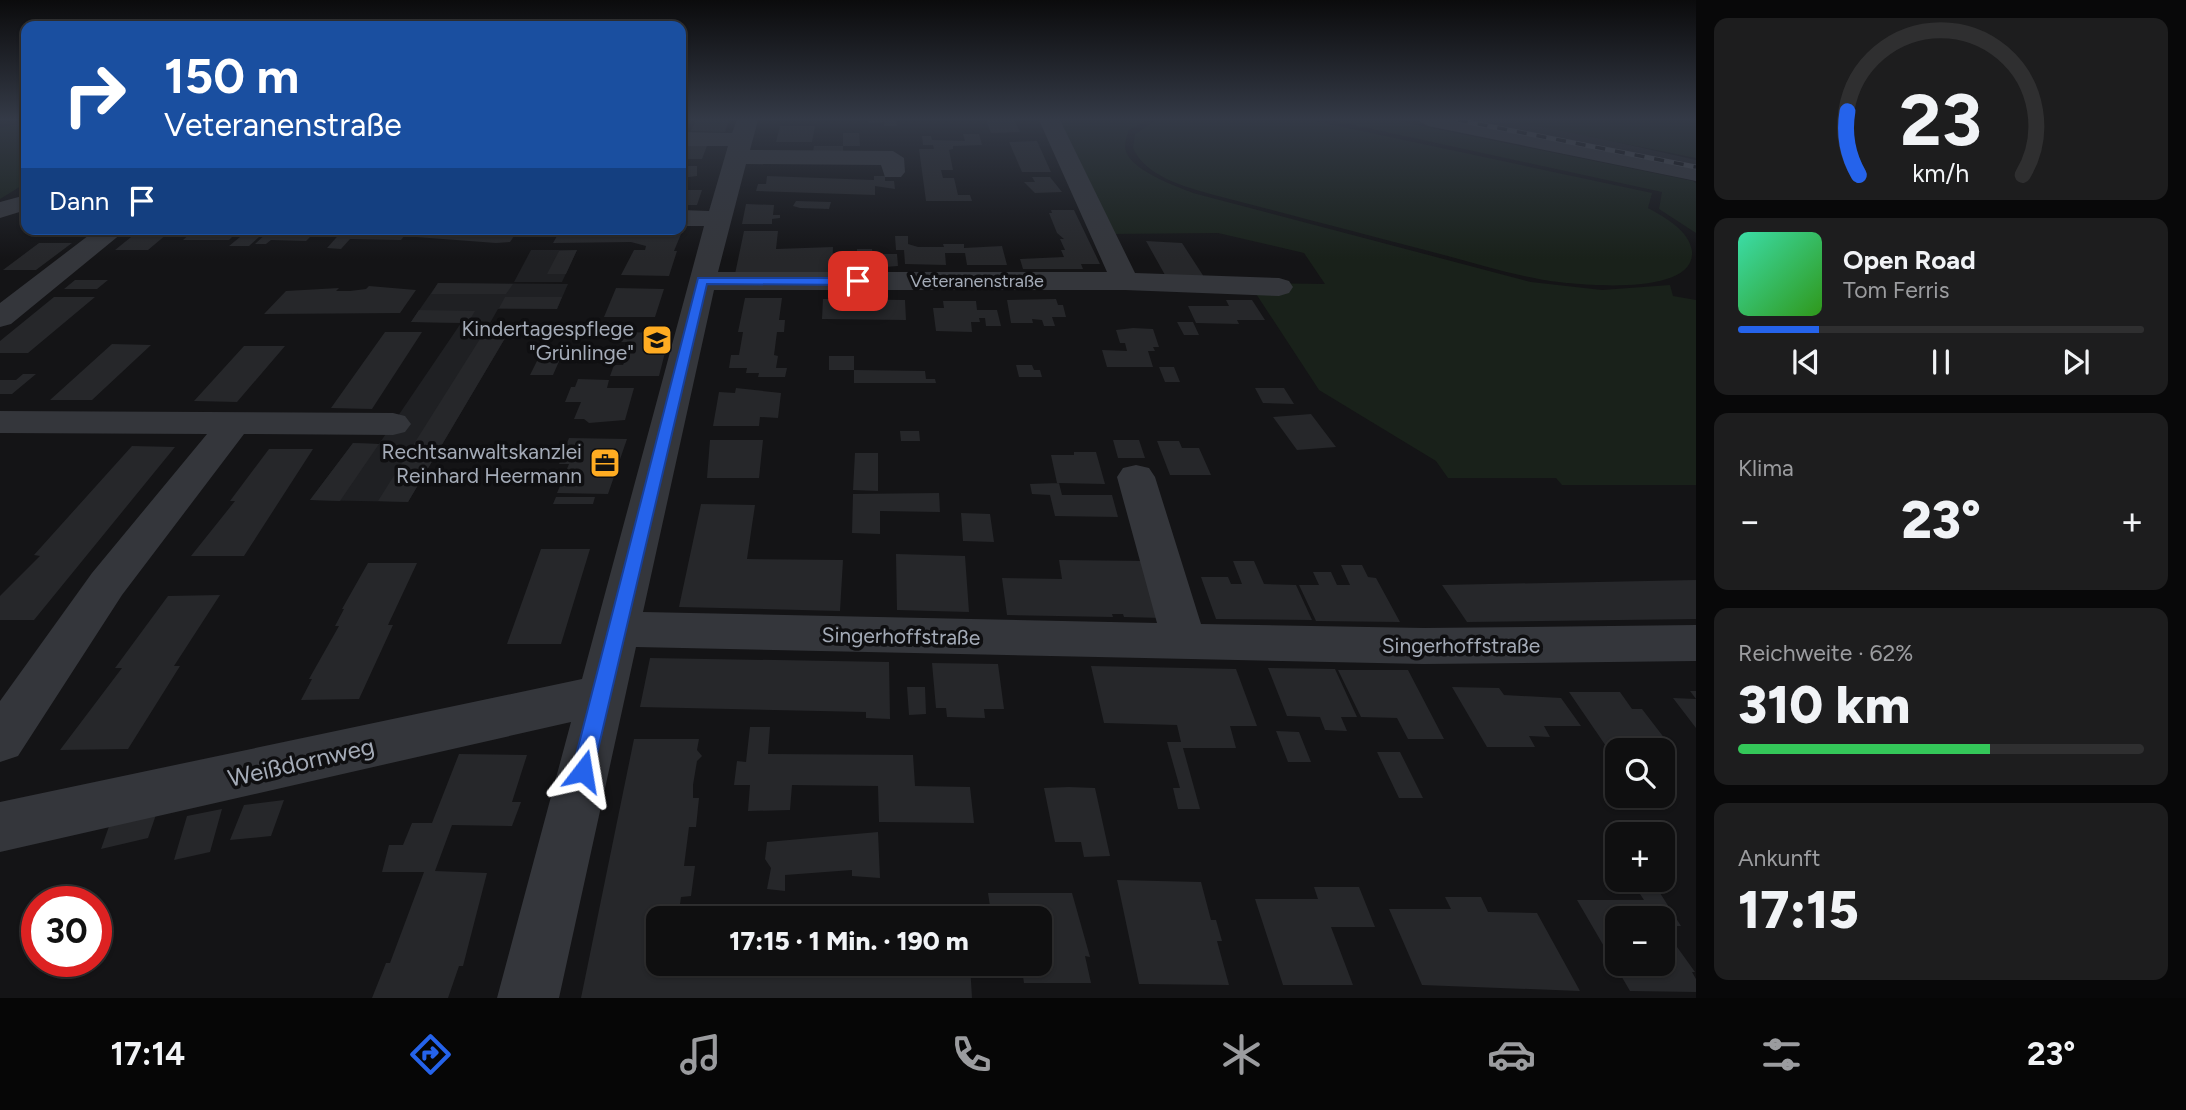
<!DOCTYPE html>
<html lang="de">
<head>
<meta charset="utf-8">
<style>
	body { margin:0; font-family:Figtree,sans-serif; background:#1d1d1e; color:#f1f3f6; height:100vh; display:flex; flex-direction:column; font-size:26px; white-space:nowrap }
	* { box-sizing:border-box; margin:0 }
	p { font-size:23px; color:#9b9c9f }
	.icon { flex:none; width:38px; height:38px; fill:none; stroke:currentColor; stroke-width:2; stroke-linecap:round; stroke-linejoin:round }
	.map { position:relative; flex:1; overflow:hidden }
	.sheet { display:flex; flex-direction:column; gap:18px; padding:18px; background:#080809; width:490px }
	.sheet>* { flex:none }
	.top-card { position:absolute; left:21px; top:21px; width:665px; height:214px; border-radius:14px; box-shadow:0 2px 5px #0004,0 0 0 2px #2f2f30; background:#1a4fa0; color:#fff; overflow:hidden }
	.tools { position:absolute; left:1605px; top:738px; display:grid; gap:14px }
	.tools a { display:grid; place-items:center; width:70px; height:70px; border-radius:14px; background:#0f0f10; box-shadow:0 2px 5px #0004,0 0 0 2px #2f2f30; font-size:35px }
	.speed { position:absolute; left:21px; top:886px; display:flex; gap:14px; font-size:35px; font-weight:700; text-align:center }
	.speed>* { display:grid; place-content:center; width:91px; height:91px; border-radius:50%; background:#0f0f10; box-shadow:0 2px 5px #0004,0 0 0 2px #2f2f30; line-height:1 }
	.speed .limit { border:10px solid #d22; background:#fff; color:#111 }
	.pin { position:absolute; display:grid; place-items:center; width:60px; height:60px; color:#fff; margin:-30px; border-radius:14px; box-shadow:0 4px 10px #0006 }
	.me { position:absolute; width:77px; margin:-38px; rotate:14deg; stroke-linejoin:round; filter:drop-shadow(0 0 5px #0008) }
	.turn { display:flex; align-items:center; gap:24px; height:147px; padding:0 28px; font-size:32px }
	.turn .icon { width:91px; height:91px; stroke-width:2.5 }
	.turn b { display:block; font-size:49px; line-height:60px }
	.then { display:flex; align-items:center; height:66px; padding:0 28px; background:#0003; gap:14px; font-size:26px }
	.big { font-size:52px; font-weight:800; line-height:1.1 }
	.sheet .tile { flex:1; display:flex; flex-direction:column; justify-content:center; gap:10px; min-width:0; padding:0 24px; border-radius:14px; background:#1d1d1e }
	.sheet .dial { align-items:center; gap:0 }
	.dial svg { height:182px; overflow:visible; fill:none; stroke:#2f2f30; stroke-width:7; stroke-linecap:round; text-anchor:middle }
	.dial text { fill:#f1f3f6; stroke:none }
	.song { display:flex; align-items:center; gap:21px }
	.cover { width:84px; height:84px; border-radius:10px; background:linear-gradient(135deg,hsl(160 70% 55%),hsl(110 70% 35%)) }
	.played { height:7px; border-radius:4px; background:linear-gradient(90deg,#2563eb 20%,#2f2f30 20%) }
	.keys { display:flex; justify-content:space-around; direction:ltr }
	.heat { display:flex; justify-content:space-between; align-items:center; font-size:38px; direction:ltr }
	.charge { height:10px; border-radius:5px; background:linear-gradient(90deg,#34c759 62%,#2f2f30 0) }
	.trip { position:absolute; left:646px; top:906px; width:406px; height:70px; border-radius:14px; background:#0f0f10; box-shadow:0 2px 5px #0004,0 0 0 2px #2f2f30; font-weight:800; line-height:70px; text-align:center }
	.dock { display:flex; height:112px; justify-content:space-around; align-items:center; background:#060606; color:#9b9c9f }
	.dock .icon { width:49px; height:49px }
	.dock .selected { color:#2563eb }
	.dock b { font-size:32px; color:#f1f3f6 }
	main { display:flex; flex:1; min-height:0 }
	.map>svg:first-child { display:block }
	.built { fill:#1f2023 }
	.green { fill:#19211a }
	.building { fill:#26272a }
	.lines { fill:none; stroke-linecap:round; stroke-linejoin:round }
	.minor { fill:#34363b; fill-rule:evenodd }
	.rail-casing { stroke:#474a50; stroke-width:5 }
	.rail { stroke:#0f0f11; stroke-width:3.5; stroke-dasharray:10; stroke-linecap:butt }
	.route { fill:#2563eb; stroke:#184099; stroke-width:2 }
	.labels { text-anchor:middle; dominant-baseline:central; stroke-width:7; stroke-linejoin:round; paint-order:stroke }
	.far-street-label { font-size:18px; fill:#a4abb7; stroke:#0f0f11 }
	.poi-label { font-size:21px; fill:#a4abb7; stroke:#0f0f11; text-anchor:end }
	.street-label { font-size:21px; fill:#a4abb7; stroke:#0f0f11 }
	.near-street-label { font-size:24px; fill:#a4abb7; stroke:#0f0f11 }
</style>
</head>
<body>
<main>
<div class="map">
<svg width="1696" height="998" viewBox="0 0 1696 998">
	<rect width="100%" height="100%" fill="#141416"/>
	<!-- built -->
	<path class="built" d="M1441 120H1506L1581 134 1696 160V171Z
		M531 250H577L562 282H514Z
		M438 283 568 284 557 309H498L490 323H514L408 502 310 500 353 443 379 444 461 323 411 322Z"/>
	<!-- green -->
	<path class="green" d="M1056 120H1147L1129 130C1127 135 1125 141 1125 147 1126 169 1176 186 1193 193L1531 282 1602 290 1670 285 1673 296 1696 300V485H1562L1556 478H1448L1436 461 1319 390 1249 283 1325 284 1304 253 1218 233 1111 234Z
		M1156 120H1310L1652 193 1648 208C1664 217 1689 230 1692 251 1696 299 1568 284 1544 280 1504 273 1464 260 1425 250 1355 232 1284 213 1214 195 1186 187 1146 177 1133 148L1135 134Z
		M1331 120H1392L1693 181 1696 183V233L1659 209 1662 192Z
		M1506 120H1696V158Z
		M26 122V183L0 199V128Z"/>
	<!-- building -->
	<path class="building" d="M696 120H729L725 132 691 131Z
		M868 120H896L897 126H884V122L869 123Z
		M986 120H1014L1020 132 991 133Z
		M780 126H815L812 142H776Z
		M843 133H859L860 146H843V152H813L814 146H843Z
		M963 134H979L982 145 953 146V149L949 150 953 170H941L943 178H954L958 195H970L972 201H926L919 149H934L933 145H923L922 136H931L932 140 965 141Z
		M1037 141 1051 172H1022L1009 142Z
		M681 143H708L702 159H681Z
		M681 166H697V176L681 178Z
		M767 176 874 180V176H885V181H894L895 189 875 186V195L756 191 758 184H766Z
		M1032 177H1050L1062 192 1035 193 1024 182H1035Z
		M681 190H702L697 205H681Z
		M796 201 831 202 829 209 800 208 793 206Z
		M746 204 774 205 773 215H780V218L772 219V224H742Z
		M1051 210H1074L1100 264H1081L1083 269H1023L1020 259 1064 257 1061 250H1065L1060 239H1064L1057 233 1049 213H1052Z
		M58 229H89L84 233 52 234Z
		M141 229H173L148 250H115Z
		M206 229H257L250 236 234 235 229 240H183L193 231Z
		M271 229H327L320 236H311L306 241 271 240 266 244H255Z
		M344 229H410L401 240 350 239 341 249 327 248Z
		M423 229H519L510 242 496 243 416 237Z
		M561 229H675L671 233 681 234 674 251H677L669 276 621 275 634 250H645L646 246 631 242 553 243Z
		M744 231H778L776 249 833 247 832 274H735Z
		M895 236H908V244L918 247H944L943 244H964V248L1002 246 1007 265H967L965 253H945L946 265 905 264 904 250H896Z
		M240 237H259L249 246H229Z
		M1146 241 1182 243 1206 280 1165 275Z
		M39 243H72L36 270H3Z
		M857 249H872L873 254H897L898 266 857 269Z
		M577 250 566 274H547L559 251Z
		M75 280H108L97 289H64Z
		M438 283 513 284 506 294H431Z
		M369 286 416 290 400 313 264 314 286 291 339 288 336 291H350L366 289Z
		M616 288 664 289 655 317H604Z
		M54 297H95L28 353H0V341Z
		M505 297H562L557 309 499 308Z
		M745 298H782L779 320H785L784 332H777L774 355 778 356 776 368H787L785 377H758L759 373H746L747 368H729L731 355H739L743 332H738Z
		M823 299 905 300 906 320 822 319Z
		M1056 299 1058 305H1063L1066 317H1052L1055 326H1044L1042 320 1032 319 1033 323H1011L1007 300Z
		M1226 300H1252L1265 320H1237L1239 324 1196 323 1188 306H1229Z
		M943 301H976L977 310H997L1001 326H986L985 318H979L980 322H971L972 332 936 331 933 308H944Z
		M419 310 475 311 468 323 411 322Z
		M1177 322H1193L1199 335H1184Z
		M490 323H514L408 502 378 501Z
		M1133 328 1153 329 1159 347H1153L1155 351H1148L1153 367H1107L1102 350 1127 351 1125 343H1120L1116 330Z
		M385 332H422L372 409 331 408Z
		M618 332 670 333 659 376H610L614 365H623L632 342H614Z
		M112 344 151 345 92 400H50Z
		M244 346H285L237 402 194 401Z
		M543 349 564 350 553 375H530Z
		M829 356H854V370H829Z
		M1016 365H1032L1034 370H1040L1042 377H1019Z
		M1159 367H1174L1180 382H1165Z
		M854 370 925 371 926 379H935L936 383H854Z
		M23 374H36L12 394H0V380H16Z
		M578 379 609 380 607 388H634L625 420 589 423 584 419H574L581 402H565L571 387H575Z
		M736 388 781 393 778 418 760 417 759 426H713L719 392 735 393Z
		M1255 388H1284L1294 404 1263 403Z
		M1311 414 1336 447 1297 450 1273 417Z
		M900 431H919L920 441H901Z
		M569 438 627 439 608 494 557 493 569 464H559Z
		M710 440H763L759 478H707Z
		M1113 440H1139L1145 458H1118Z
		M1157 441H1179L1182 448H1199L1211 475H1170Z
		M353 443 379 444 340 501 310 500Z
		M132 446 175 447 34 620H0V596L40 556 34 555Z
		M269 449H313L244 556H191L235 501H230Z
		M1074 452H1096L1105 484 1057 483 1051 455H1074Z
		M855 453H878V491L853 490Z
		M1059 483 1062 495H1112L1118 517 1055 516 1050 495 1032 494 1030 484Z
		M939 493 940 512 880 511V534L852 533 853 494Z
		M556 497H595L593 504H553Z
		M701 504 755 505 747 559 843 560 840 611 679 607Z
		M961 513 990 514 994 542 963 541Z
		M541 549H590L561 644H507Z
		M896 554 965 556 969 612 897 610Z
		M1059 560 1147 561 1164 618 1124 617 1123 614H1112L1113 617 1007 615 1002 578 1062 579Z
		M1233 561H1254L1264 584 1296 585 1312 620 1216 619 1201 577H1228L1231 584H1242Z
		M368 563H417L388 625H393L359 699 301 700 312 679H309L339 626H335L344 609H342Z
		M1341 565H1362L1368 577 1376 578 1400 622 1316 621 1299 585H1319L1313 572H1331L1337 585H1350Z
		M1696 580V619L1467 622 1442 585Z
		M220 595 174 666H180L128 749 60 750 122 668H115L168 596Z
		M650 658 889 662 890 719 866 718V712L640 707Z
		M932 663 998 664 1004 709H984L985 718 947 717 946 708H936Z
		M1091 666 1236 669 1257 726H1230L1236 748H1183L1200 809H1178L1173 788H1180L1167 742H1181L1177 725 1104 723Z
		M1268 668 1335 669 1357 717H1341L1347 731 1325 730 1320 717 1287 716Z
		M1338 670H1408L1444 739H1408L1397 718 1361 717Z
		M907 687H925L926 714 909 715Z
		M1452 687 1499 688 1504 695 1561 698 1581 726H1544L1550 737 1529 736 1535 747H1487Z
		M1690 691H1696V728L1673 698 1696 699Z
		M1569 692H1620L1632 709H1642L1672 748 1608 749Z
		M750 727H770L768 754 913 755 915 786 970 787 974 823 879 822 878 786 792 785 790 810 748 811 750 785H734L737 761 746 762Z
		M1276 731 1299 732 1311 762H1288Z
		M634 739H699L697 750 702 756 697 761 693 785V798H699L696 827H689L684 866H695L691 896 681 897 678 919H658V964H970L972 998H581Z
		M1377 752H1400L1423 798H1399Z
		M459 754 527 755 512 802H521L512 826 452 825 435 871 487 873 463 966H459L448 998H372L386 963H390L424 872H382L389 845H403L412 823H432Z
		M1069 787 1095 788 1110 856 1084 857 1081 842H1055L1044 788Z
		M284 800 271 836 230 840 244 805Z
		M159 806 148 838 101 849 113 815Z
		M222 809 210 852 174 860 187 816Z
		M878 832 880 878 852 876V870L785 875V891L767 889 771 868 765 859 767 842Z
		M1117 880 1201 882 1211 920H1216L1222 941H1217L1229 985 1139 984Z
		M1632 882H1653L1681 926H1662V919H1617V964H1662V926L1695 972H1692L1696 979V992L1630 991 1577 900H1644Z
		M1314 887H1359L1375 927H1331L1353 985H1283L1255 899H1318Z
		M988 893H1072L1090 957 1085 956 1091 983H1024L1021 964H1040V919H992Z
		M1445 897H1481L1488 912 1537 913 1580 991 1422 985 1389 909H1451Z"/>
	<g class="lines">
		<!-- minor -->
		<path class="minor" d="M737 120H758L750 150 893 151 904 158 905 172 901 177H885L881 165 746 164 718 272H1107L1039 120H1060L1135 273 1279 278 1289 281 1293 287 1289 293 1279 296 1125 290H714L643 612 1157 623 1117 477 1123 468 1136 465 1149 468 1155 477 1201 624 1424 628 1696 625V661L1424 664 636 647 559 998H497L571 722 0 852V802L582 679 704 226H681V210L709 211 728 146H681V132L732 133Z
			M1417 120H1459L1696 167V181L1428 126Z
			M26 195V210L0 218V202Z
			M97 229H127L11 324 0 327V303Z
			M0 411 393 413 405 416 411 424 405 432 393 435 244 434 122 595 18 756 0 762V701L92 573 207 434 0 433Z"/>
		<!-- rail casing -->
		<g class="rail-casing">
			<path id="rail" d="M1458 120 1696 167"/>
		</g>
		<!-- rail -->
		<use href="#rail" class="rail"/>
	</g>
	<!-- sky -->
	<linearGradient id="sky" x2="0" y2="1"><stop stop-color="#0b0b0c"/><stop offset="0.46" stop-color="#343a47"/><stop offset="1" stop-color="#343a47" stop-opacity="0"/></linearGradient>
	<rect width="1696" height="259" fill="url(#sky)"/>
	<!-- route -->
	<path class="route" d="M698 278H858L864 281 858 285 707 284 593 771 590 777 583 780 575 777 572 771Z"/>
	<!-- icons -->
	<defs>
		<g id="school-square" transform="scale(1.575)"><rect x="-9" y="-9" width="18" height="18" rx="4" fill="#ffac22" stroke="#0f0f11"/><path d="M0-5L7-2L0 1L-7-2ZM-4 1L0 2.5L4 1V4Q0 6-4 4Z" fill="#111"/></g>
		<g id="office-square" transform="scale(1.575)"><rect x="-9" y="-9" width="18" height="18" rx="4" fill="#ffac22" stroke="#0f0f11"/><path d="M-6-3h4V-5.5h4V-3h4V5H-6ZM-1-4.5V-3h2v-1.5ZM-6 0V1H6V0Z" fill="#111"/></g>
	</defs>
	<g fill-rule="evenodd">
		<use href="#school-square" x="657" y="340"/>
		<use href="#office-square" x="605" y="463"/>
	</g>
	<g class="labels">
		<!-- far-street labels -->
		<g class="far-street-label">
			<text x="977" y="281">Veteranenstraße</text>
		</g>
		<!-- poi labels -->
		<g class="poi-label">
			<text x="634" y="328">Kindertagespflege<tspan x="634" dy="24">"Grünlinge"</tspan></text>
			<text x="582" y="451">Rechtsanwaltskanzlei<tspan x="582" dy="24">Reinhard Heermann</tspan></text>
		</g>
		<!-- street labels -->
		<g class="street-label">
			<text transform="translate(901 636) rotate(1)">Singerhoffstraße</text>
			<text x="1461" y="645">Singerhoffstraße</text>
		</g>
		<!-- near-street labels -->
		<g class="near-street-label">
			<text transform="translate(301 762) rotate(-13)">Weißdornweg</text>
		</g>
	</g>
</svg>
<div class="tools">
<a><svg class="icon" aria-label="search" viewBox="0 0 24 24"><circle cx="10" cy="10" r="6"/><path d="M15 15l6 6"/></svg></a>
<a>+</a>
<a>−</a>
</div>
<div class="speed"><div class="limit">30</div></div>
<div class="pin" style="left:858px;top:281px;background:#d93025"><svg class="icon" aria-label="arrive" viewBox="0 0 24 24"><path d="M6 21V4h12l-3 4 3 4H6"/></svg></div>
<svg class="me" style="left:583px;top:771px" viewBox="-20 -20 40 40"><path d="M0-17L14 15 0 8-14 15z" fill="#2563eb" stroke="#fff" stroke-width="4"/></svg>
<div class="trip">17:15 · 1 Min. · 190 m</div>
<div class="top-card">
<div class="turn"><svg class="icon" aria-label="right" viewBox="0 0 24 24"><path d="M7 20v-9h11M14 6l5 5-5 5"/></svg><div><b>150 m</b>Veteranenstraße</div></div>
<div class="then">Dann<svg class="icon" aria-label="arrive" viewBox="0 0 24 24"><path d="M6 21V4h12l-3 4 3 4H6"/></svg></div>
</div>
</div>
<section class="sheet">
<div class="tile dial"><svg viewBox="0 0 100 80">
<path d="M14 69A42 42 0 1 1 86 69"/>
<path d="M14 69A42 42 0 0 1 9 41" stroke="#2563eb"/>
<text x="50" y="56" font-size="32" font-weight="700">23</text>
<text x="50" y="72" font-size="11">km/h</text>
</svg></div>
<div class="tile">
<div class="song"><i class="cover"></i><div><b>Open Road</b><p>Tom Ferris</p></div></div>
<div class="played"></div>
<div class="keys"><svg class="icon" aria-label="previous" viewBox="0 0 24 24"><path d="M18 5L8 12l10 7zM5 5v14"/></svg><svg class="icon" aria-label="pause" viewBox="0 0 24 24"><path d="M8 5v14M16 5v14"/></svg><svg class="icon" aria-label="next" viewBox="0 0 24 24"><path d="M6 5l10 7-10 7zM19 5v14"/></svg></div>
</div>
<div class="tile"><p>Klima</p>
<div class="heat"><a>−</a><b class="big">23°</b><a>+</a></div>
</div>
<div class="tile"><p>Reichweite · 62%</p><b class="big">310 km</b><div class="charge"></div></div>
<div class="tile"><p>Ankunft</p><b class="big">17:15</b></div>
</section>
</main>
<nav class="dock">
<b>17:14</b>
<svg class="icon selected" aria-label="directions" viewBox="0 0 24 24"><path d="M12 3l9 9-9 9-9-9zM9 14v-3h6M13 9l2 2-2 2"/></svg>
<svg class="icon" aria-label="music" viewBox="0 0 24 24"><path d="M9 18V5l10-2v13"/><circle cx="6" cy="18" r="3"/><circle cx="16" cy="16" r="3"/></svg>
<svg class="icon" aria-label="phone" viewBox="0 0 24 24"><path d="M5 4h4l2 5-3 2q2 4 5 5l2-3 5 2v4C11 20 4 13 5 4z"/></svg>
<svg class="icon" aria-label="climate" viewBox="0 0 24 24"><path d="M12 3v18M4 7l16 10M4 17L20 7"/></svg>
<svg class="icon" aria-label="car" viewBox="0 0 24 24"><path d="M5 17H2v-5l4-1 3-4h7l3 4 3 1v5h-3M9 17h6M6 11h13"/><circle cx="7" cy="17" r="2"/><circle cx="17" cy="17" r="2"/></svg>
<svg class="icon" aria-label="filters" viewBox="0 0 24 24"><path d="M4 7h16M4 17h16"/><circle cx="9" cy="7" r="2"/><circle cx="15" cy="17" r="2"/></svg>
<b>23°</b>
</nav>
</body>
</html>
